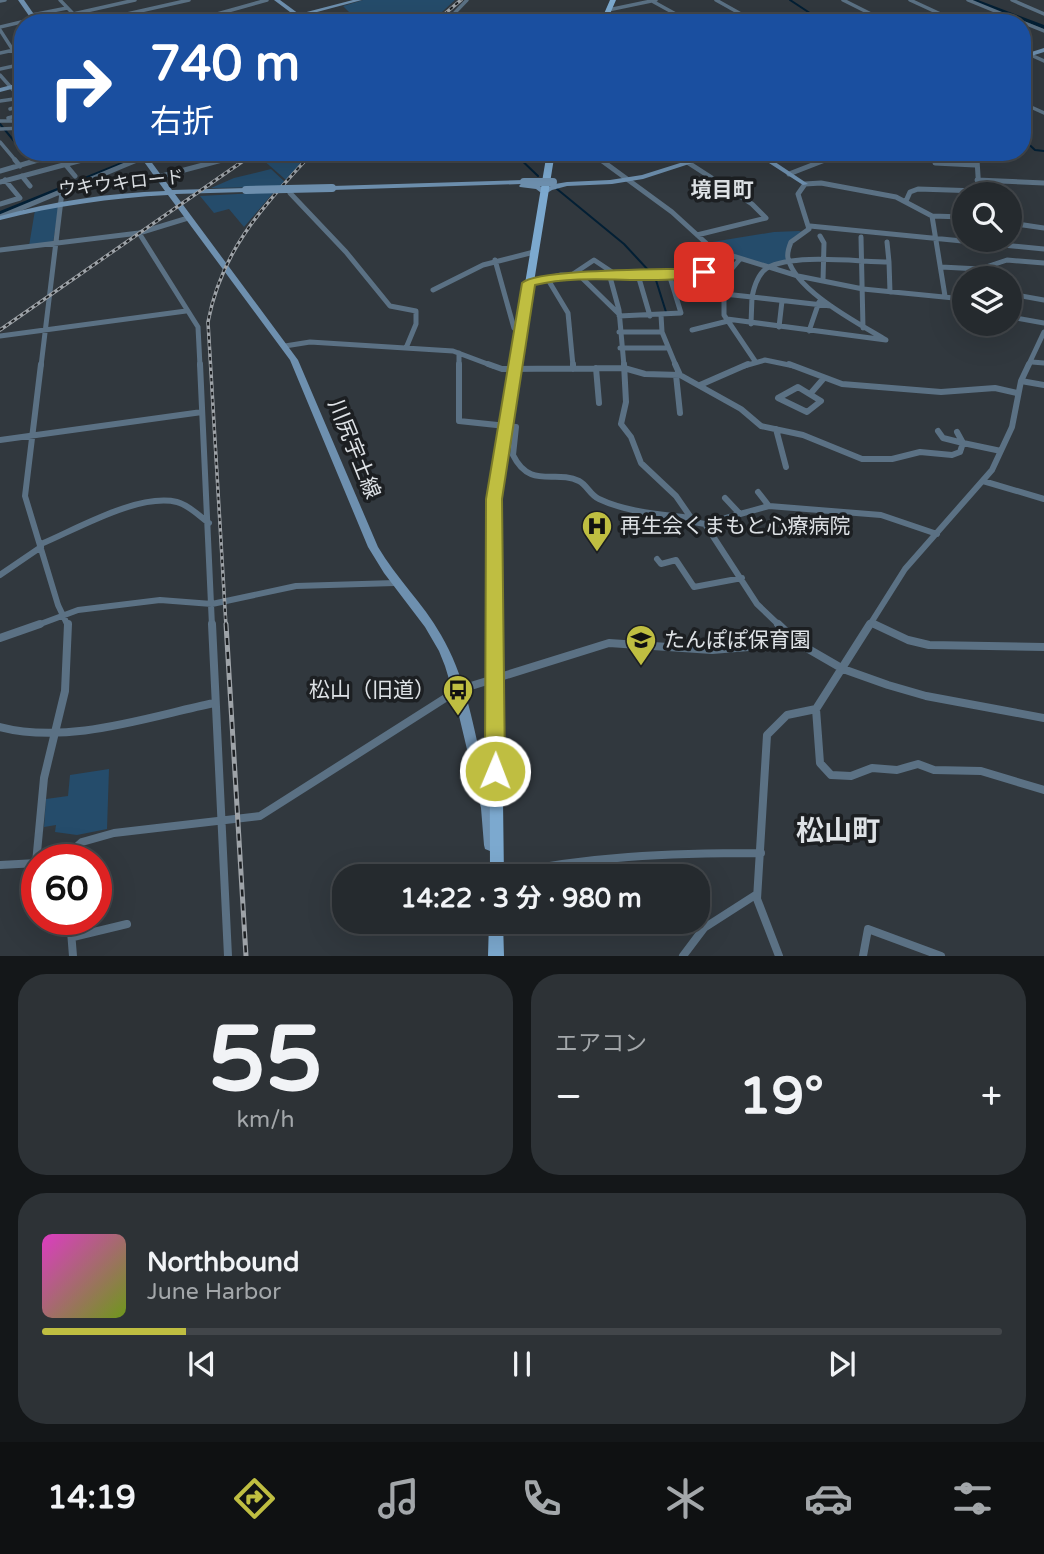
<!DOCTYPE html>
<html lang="ja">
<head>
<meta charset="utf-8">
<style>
	body { margin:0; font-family:"Varela Round","Noto Sans JP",sans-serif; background:#2d3236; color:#f1f3f6; height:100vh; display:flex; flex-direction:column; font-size:26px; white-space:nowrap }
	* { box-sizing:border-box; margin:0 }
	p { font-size:23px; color:#a3a7aa }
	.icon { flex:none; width:38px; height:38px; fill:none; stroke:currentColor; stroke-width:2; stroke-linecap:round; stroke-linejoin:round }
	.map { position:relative; height:956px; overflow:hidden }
	.sheet { display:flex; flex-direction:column; gap:18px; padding:18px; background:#141719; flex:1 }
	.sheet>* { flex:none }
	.top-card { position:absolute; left:14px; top:14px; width:1017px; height:147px; border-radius:28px; box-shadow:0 7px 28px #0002,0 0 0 2px #42464a; background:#1a4fa0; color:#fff; overflow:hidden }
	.tools { position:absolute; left:952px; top:182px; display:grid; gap:14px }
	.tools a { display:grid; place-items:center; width:70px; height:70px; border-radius:50%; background:#252a2e; box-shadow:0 7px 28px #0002,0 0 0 2px #42464a; font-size:35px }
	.speed { position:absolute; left:21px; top:844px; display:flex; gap:14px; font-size:35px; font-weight:700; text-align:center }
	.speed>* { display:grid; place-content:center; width:91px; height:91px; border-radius:50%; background:#252a2e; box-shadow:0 7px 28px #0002,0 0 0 2px #42464a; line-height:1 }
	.speed .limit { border:10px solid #d22; background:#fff; color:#111 }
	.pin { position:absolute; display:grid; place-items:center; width:60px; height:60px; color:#fff; margin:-30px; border-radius:14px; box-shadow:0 4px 10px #0006 }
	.me { position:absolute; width:77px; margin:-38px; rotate:1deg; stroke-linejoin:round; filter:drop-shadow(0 0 5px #0008) }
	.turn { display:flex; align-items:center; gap:24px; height:147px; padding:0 21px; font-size:32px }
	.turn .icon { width:91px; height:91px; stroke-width:2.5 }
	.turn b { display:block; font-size:49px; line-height:60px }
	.big { font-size:52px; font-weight:700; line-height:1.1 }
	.sheet .widget { flex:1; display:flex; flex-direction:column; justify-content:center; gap:10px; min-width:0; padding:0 24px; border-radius:28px; background:#2d3236 }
	.sheet .dial { align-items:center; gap:0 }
	.dial b { font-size:91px; line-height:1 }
	.song { display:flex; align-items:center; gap:21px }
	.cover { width:84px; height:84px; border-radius:10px; background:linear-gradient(135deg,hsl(310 70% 55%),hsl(80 70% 35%)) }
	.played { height:7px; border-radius:4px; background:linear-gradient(90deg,#bfbe41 15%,#42464a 15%) }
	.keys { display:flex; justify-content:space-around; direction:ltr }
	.heat { display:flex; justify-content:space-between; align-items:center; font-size:38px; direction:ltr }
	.sheet .tiles { flex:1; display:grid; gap:18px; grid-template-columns:1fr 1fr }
	.widget:last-child { grid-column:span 2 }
	.trip { position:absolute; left:332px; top:864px; width:378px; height:70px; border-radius:28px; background:#252a2e; box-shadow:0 7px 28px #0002,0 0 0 2px #42464a; font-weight:700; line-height:70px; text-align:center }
	.tab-bar { display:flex; height:112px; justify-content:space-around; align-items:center; background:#0f1112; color:#a3a7aa }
	.tab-bar .icon { width:49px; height:49px }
	.tab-bar .active { color:#bfbe41 }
	.tab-bar b { font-size:32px; color:#f1f3f6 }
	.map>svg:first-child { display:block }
	.green { fill:#254c6b }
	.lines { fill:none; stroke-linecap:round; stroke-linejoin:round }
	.stream { stroke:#031f34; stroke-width:2 }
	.river { fill:#031f34; fill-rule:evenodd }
	.street-far3 { stroke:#5b7184; stroke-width:3.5 }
	.street-far2 { stroke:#5b7184; stroke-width:5 }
	.street-far1 { stroke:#5b7184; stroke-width:6 }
	.street { stroke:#5b7184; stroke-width:8 }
	.secondary { fill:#6e90af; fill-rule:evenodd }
	.primary { fill:#7ca9cf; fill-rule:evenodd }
	.rail-far1-casing { stroke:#9ea3a8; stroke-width:3.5 }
	.rail-casing { stroke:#9ea3a8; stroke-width:5 }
	.rail-far1 { stroke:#1c1f22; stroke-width:2; stroke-dasharray:3.5; stroke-linecap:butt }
	.rail { stroke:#1c1f22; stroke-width:2.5; stroke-dasharray:7; stroke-linecap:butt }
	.secondary-bridge { stroke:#6e90af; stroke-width:8 }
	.route { fill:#bfbe41; stroke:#7c7c2a; stroke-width:2 }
	.labels { text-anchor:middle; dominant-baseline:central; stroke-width:7; stroke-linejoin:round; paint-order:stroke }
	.far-street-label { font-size:18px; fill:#dee2e6; stroke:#1c1f22 }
	.far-quarter-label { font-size:21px; font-weight:bold; fill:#dee2e6; stroke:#1c1f22 }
	.street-label { font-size:21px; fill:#dee2e6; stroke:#1c1f22 }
	.poi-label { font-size:21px; fill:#dee2e6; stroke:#1c1f22; text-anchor:start }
	.near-quarter-label { font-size:28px; font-weight:bold; fill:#dee2e6; stroke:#1c1f22 }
</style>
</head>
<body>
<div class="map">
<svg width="1044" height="956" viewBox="0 0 1044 956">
	<rect width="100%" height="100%" fill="#31383e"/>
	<!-- green -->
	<path class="green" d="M363 0H455L430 23H333L351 14 343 6Z
		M254 152H311L286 180Z
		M271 169 285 182 279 187 211 188 234 178Z
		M274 192 244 227 229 209 214 213 200 196Z
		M59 206 53 243 29 246 35 210Z
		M799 231 802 232 793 238 788 262 768 268 710 249 706 243 774 232Z
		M109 769 107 829 77 835 55 832 56 825 44 827 46 799 68 796 70 775Z"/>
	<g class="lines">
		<!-- stream -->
		<path class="stream" d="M790 0 825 23
			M0 124 23 152
			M1022 138 1035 150 1044 151
			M505 152 514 153 538 176
			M557 189 624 244 650 272
			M655 277 666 312"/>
		<!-- river -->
		<path class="river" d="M970 0H978L1044 25V29Z
			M131 152H138L141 156 125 167 0 216V211L119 163 133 155Z"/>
		<!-- street-far3 -->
		<path class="street-far3" d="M60 0 82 23
			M716 0 757 23
			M843 0 889 23
			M910 0 960 23
			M968 0 1044 31
			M1012 0 1044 14
			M0 1 5 0
			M652 1 692 23
			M608 10 656 0
			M73 14 135 0
			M32 15 67 8
			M209 16 218 23
			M87 23 189 0
			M185 23 267 0
			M445 23 467 0
			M0 27 34 19
			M0 30 20 61
			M1022 51 1044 61
			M0 53 23 48
			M0 69 23 64
			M0 75 23 101
			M0 101 21 98
			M1022 103 1044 113
			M10 109 23 105
			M8 118 23 114
			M0 121H23
			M0 129 23 128
			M0 142 16 161
			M591 152 604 161
			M672 152 686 161
			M32 161 64 152
			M76 161 110 152
			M133 161 143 157
			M216 161 250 152
			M821 161 844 152
			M977 161V158L986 152"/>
		<!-- street-far2 -->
		<path class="street-far2" d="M15 160 20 166
			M601 160 672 212 706 243 724 275V315L755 361
			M684 160 752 204 766 218 697 235
			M935 163 975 165
			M65 164 75 176
			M0 171 38 160
			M789 174 825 160
			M22 176 30 186
			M158 177 222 160
			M977 180 1044 183
			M0 182 82 160
			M290 193 346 252 390 306 416 311V324L406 348
			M906 201 910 192 918 189 979 191 977 160
			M0 204 20 198 5 180
			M932 216 945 296
			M0 217 137 160
			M1010 223 1044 228
			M810 226 1044 249
			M139 233 198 327 200 366
			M820 236 824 243 823 281
			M861 237 863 328
			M710 249 798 276 863 289 964 299
			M0 250 139 233 188 218
			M678 255 684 273
			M495 260 514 328 520 334
			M889 262 890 292
			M941 267 980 269 1007 260 1044 263
			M987 268 1005 278
			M723 273 730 271 740 259
			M638 275 650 316
			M570 276 594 260 618 276
			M581 277 619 314
			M610 277 619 310 624 366
			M547 278 568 313 573 366
			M529 283 561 275 610 277 722 271
			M674 289 725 287
			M433 290 483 265 534 252
			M724 294 752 297 751 324
			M1010 294 1044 300
			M831 306 752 297C754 287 758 274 767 268 793 253 859 262 889 262L887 242
			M619 316 681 313 669 274
			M1010 317 1044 323
			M727 319 886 340C860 324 795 291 788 258 787 254 789 247 791 242L809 229 798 194 805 184 821 183 896 197 932 216 964 217
			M779 327 782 301
			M692 330 728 321
			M809 331 819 302
			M619 332H662L661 315
			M662 332 676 366
			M0 336 186 311
			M285 346 310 342 453 351 493 366
			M620 348H666
			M459 353V366
			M1032 362 1044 363
			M41 366 62 192
			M744 366 765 360 794 366
			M1028 366 1044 332"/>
		<!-- street-far1 -->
		<path class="street-far1" d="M41 364 25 496 58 605 68 626
			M200 364 212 626
			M459 364V421L516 427 513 455C530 490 556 469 579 481 587 485 590 495 599 499 626 512 659 514 689 518
			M488 364 502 369 624 368 645 374 680 375 741 409 761 426 803 435 862 459H892L920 452 952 455 960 452 963 443 1001 451
			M573 364V369
			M624 364 626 402 621 424 631 437 641 463 676 496 694 522 705 524 740 514 725 498
			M675 364 680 375
			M789 364 842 384 941 392 995 388 1017 393
			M596 368 599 403
			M676 375 680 413
			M1021 381 1044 385
			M700 385 748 364
			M798 387 821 401 807 412 778 398Z
			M811 393 824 378
			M776 429 786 467
			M938 431 943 438 963 443 957 432
			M0 440 202 412
			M983 481 1044 499
			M769 506 881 515 937 534
			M740 514 769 506 758 492
			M705 524 757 604 780 626
			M41 544C77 529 138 493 177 502 189 505 199 516 209 523
			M657 559 661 564 676 560 694 587 742 578
			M0 575 41 547
			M872 623 877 626
			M35 626 78 610 160 600 212 604 296 586 395 583
			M869 626 905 569 992 470 1012 427 1021 381 1029 364"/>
		<!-- street -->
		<path class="street" d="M212 624 228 956
			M778 624 798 643
			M874 624 908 640 929 645 1044 647
			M0 638 40 624
			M816 709 820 763 831 775 851 776 872 768 897 770 918 764 934 770 981 771 1044 790
			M0 727C68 745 147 717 214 703
			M63 859 82 842 114 833 260 816 458 690 609 643 712 650 798 643 843 669 888 685 926 696 1044 718
			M36 863 44 778 65 691 68 624
			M0 865 37 863
			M497 876C585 856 671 853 761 853
			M70 919 73 956
			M73 937 127 924
			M683 956 704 928 757 894
			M779 956 757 899 767 735 787 715 816 709 870 624
			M863 956 868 929 941 956"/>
		<!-- secondary -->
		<path class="secondary" d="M18 0H24L40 23H34Z
			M274 0H280L299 14 353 0H362L302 16 311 23H304L297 17 276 23H266L294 15Z
			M1044 48V52L1022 59V55Z
			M23 82V86L0 92V88Z
			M137 152H144L172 190 246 188 250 190 246 192 175 194 298 360 378 547C396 578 423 603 441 635 464 674 472 719 482 763L486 766H495L499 767 501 771 499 775 486 777 493 808 496 845 495 849 490 851 485 849 484 845 481 808 455 699 445 666 439 651 425 627 384 573 368 547 290 360 168 195C111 198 55 206 0 220V216C54 201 109 193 165 191Z
			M715 152H726L643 179 612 184 567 186 552 190 544 195 536 189 520 187 519 186 521 184 332 190 328 188 332 186 524 180 527 182 524 184 540 186 544 189 555 184 567 182 610 180 642 175Z
			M752 152H760L808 184 803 185Z"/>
		<!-- primary -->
		<path class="primary" d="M610 0H616L606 23H600Z
			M547 152H555L499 499 504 877H490L489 499Z
			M489 922H503L504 956H488Z"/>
		<!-- rail-far1 casing -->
		<g class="rail-far1-casing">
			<path id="rail-far1" d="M434 23 461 0
				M0 330 256 152
				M226 626 208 322C222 248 264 206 313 152"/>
		</g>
		<!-- rail casing -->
		<g class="rail-casing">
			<path id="rail" d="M226 624 246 956"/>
		</g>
		<!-- rail-far1 -->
		<use href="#rail-far1" class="rail-far1"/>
		<!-- rail -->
		<use href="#rail" class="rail"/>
		<!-- secondary-bridge -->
		<path class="secondary-bridge" d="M524 182H553
			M246 190 332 188"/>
	</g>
	<!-- route -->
	<path class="route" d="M704 268 708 269V275C651 287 591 272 535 285L502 499 505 771 502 778 495 780 488 778 485 771 486 499 522 283C539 268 672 270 704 268Z"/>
	<!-- icons -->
	<defs>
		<g id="hospital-pin" transform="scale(1.575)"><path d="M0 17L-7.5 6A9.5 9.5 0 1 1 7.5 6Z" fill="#bfbe41" stroke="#1c1f22"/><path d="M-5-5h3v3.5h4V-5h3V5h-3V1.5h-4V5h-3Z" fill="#111"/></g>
		<g id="school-pin" transform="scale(1.575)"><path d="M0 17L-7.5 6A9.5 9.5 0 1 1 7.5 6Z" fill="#bfbe41" stroke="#1c1f22"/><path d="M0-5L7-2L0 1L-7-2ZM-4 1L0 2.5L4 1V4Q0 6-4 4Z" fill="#111"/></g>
		<g id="bus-pin" transform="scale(1.575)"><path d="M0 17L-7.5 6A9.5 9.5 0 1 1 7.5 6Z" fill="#bfbe41" stroke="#1c1f22"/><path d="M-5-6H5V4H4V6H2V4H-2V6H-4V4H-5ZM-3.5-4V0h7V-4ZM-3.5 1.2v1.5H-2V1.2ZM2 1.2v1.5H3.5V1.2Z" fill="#111"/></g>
	</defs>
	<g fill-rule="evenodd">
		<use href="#hospital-pin" x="597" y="526"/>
		<use href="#school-pin" x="641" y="640"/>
		<use href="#bus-pin" x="458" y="690"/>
	</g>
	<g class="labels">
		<!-- far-street labels -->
		<g class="far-street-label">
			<text transform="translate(121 183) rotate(-6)">ウキウキロード</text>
		</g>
		<!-- far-quarter labels -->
		<g class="far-quarter-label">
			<text x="722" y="190">境目町</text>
		</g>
		<!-- street labels -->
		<g class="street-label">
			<text transform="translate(354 449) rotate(68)">川尻宇土線</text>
		</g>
		<!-- poi labels -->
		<g class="poi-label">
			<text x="620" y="526">再生会くまもと心療病院</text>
			<text x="664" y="640">たんぽぽ保育園</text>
			<text x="435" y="690" text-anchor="end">松山（旧道）</text>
		</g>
		<!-- near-quarter labels -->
		<g class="near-quarter-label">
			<text x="838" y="831">松山町</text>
		</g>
	</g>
</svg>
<div class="tools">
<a><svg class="icon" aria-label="search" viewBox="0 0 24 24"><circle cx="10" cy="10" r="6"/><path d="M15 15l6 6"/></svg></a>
<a><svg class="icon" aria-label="layers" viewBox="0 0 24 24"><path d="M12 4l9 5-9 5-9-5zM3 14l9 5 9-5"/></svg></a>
</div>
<div class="speed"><div class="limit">60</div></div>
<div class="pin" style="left:704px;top:272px;background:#d93025"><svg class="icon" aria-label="arrive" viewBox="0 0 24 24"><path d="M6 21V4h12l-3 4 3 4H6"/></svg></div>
<svg class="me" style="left:495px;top:771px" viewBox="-20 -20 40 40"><circle r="17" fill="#bfbe41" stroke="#fff" stroke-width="3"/><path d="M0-11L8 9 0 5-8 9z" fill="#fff"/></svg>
<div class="trip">14:22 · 3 分 · 980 m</div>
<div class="top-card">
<div class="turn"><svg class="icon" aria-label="right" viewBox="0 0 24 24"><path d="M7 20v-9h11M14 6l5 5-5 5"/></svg><div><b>740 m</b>右折</div></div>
</div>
</div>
<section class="sheet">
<div class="tiles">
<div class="widget dial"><b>55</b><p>km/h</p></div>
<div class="widget"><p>エアコン</p>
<div class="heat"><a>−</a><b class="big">19°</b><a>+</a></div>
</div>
<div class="widget">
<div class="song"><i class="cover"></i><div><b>Northbound</b><p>June Harbor</p></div></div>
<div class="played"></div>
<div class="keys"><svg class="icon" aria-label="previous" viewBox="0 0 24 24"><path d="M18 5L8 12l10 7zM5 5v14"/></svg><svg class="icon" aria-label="pause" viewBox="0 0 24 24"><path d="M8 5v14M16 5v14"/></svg><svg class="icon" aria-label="next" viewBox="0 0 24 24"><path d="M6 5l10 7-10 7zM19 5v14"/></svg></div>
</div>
</div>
</section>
<nav class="tab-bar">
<b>14:19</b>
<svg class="icon active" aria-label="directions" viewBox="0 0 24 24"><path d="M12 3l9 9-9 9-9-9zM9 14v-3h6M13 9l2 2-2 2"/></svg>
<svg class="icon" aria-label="music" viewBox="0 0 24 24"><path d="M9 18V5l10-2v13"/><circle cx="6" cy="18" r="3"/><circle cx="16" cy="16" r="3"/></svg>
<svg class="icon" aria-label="phone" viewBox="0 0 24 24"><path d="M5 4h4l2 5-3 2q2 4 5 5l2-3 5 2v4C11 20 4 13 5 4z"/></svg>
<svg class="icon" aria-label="climate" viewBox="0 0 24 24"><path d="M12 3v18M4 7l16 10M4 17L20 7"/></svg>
<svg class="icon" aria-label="car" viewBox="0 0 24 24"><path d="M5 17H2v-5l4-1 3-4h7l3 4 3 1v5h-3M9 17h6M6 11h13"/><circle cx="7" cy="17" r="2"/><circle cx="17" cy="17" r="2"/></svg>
<svg class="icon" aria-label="filters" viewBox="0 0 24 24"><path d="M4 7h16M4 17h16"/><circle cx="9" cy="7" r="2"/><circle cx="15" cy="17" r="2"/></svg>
</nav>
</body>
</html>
